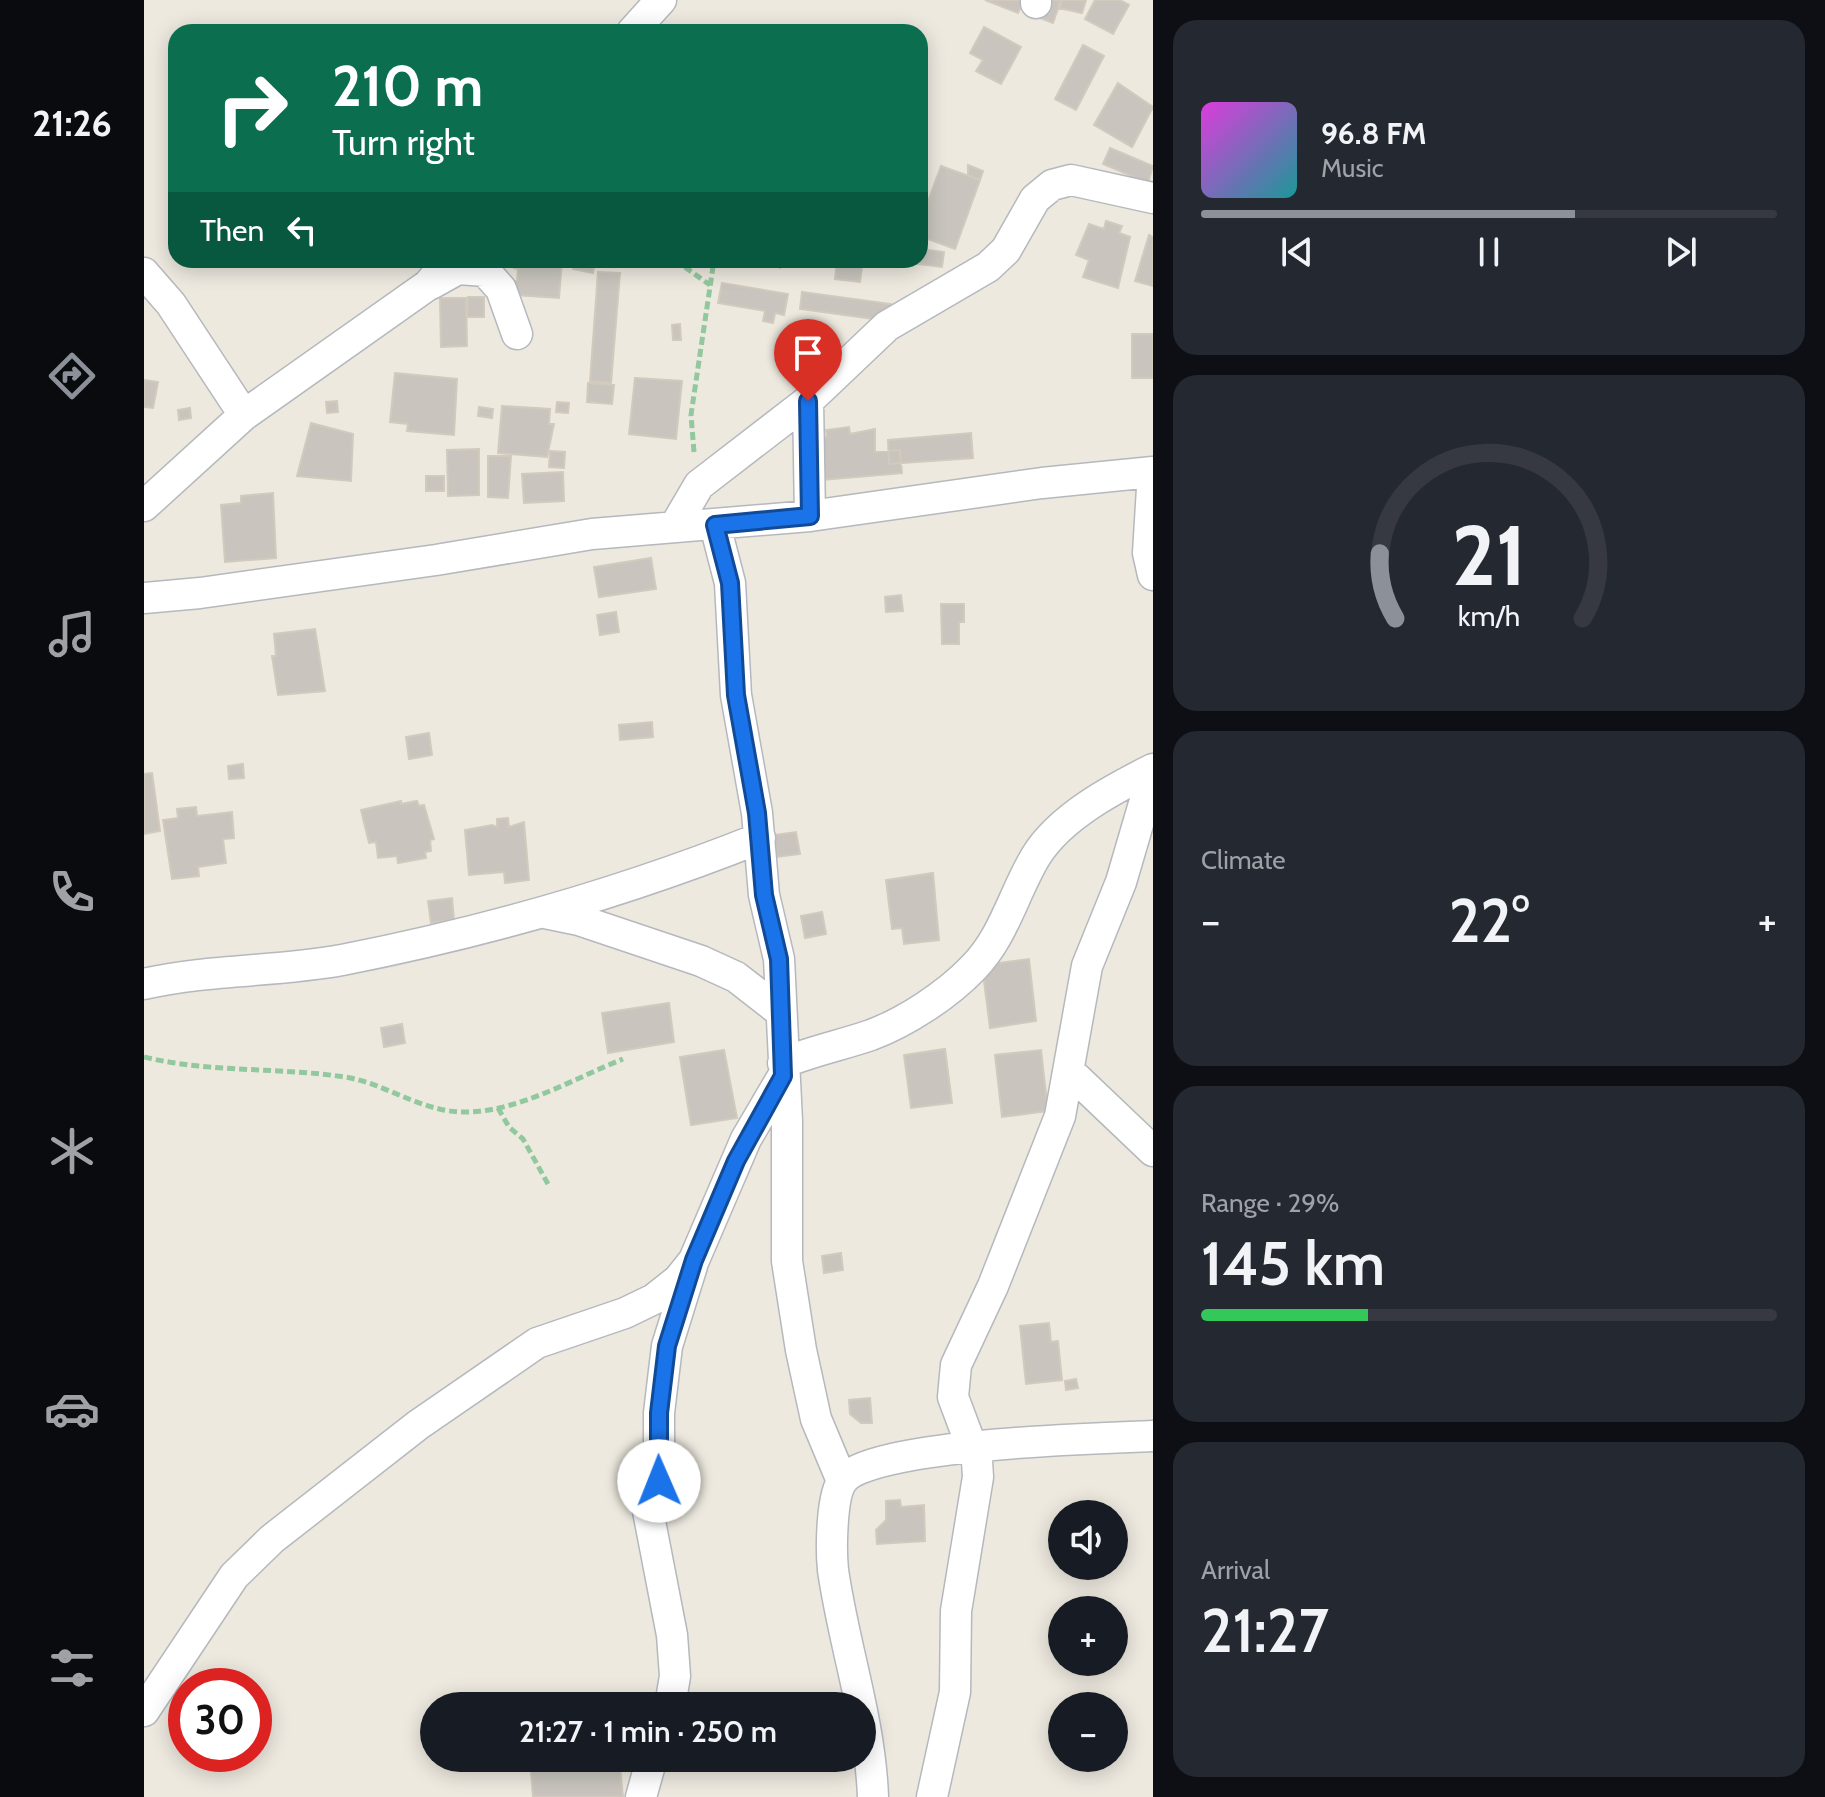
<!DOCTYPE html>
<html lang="en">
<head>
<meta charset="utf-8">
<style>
	body { margin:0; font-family:Cabin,sans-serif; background:#242831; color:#f1f3f6; height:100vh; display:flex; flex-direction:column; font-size:30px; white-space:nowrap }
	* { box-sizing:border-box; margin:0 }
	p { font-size:26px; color:#9ea1a6 }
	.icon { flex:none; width:44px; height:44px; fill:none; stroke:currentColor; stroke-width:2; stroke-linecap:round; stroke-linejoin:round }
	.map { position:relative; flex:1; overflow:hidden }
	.side { display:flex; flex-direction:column; gap:20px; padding:20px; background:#0d0f14; width:672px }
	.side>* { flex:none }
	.top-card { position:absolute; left:24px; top:24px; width:760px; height:244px; border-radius:24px; box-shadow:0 4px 20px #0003; background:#0b6e4f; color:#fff; overflow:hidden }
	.fabs { position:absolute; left:904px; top:1500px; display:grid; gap:16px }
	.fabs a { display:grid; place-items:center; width:80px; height:80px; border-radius:50%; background:#171b24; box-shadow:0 4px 20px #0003; font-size:40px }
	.speed { position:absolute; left:24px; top:1668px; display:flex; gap:16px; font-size:40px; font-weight:700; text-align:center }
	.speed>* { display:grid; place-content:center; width:104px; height:104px; border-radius:50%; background:#171b24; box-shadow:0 4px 20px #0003; line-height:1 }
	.speed .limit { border:12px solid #d22; background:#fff; color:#111 }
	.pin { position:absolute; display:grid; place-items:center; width:68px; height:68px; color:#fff; margin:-82px -34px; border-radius:50% 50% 50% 0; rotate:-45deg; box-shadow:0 0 8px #0007 }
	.pin .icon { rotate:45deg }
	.me { position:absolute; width:88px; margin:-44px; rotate:359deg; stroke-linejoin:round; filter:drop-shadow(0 0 6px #0008) }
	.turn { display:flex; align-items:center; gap:28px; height:168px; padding:0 32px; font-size:36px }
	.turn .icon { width:104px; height:104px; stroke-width:2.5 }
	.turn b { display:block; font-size:56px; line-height:68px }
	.then { display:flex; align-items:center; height:76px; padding:0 32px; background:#0003; gap:16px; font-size:30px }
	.big { font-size:60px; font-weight:600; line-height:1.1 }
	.side .widget { flex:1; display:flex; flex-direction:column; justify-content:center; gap:12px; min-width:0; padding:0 28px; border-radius:24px; background:#242831 }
	.side .dial { align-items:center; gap:0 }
	.dial svg { height:208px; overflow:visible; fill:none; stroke:#363941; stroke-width:7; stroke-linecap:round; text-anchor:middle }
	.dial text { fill:#f1f3f6; stroke:none }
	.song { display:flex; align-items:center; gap:24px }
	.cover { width:96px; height:96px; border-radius:12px; background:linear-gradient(135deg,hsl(300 70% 55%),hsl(180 70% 35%)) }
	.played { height:8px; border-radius:4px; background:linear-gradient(90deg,#8c9099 65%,#363941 65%) }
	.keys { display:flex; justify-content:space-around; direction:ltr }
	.heat { display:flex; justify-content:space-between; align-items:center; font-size:44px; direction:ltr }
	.charge { height:12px; border-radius:6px; background:linear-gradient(90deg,#34c759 29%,#363941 0) }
	.trip { position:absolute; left:276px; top:1692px; width:456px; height:80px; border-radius:40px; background:#171b24; box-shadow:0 4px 20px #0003; font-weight:600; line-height:80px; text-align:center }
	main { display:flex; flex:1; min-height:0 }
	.dock { display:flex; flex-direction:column; width:144px; justify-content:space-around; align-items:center; background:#090b0e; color:#9ea1a6 }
	.dock .icon { width:56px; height:56px }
	.dock .current { color:#8c9099 }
	.dock b { font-size:36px; color:#f1f3f6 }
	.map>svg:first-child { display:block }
	.building { fill:#c9c5be; stroke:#d1cabd; stroke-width:2 }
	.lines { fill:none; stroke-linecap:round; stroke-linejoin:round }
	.street-casing { stroke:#b5b8bd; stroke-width:33 }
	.path { stroke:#92c89e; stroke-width:5; stroke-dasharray:8 4; stroke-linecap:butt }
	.street { stroke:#fff; stroke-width:30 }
	.route-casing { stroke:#114b97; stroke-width:20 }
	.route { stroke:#1a73e8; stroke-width:14 }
</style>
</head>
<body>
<main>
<nav class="dock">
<b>21:26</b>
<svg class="icon current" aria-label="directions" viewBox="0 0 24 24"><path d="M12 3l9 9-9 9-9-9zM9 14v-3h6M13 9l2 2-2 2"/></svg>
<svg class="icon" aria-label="music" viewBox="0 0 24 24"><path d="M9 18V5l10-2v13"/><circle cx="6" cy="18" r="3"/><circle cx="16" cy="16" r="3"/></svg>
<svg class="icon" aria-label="phone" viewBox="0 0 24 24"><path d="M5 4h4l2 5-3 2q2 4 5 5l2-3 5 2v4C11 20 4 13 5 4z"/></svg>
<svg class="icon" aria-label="climate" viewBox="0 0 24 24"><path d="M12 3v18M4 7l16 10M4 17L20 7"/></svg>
<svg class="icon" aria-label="car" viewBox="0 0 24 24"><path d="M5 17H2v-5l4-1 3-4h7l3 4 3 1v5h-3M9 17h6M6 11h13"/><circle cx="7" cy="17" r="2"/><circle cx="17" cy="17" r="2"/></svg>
<svg class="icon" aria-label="filters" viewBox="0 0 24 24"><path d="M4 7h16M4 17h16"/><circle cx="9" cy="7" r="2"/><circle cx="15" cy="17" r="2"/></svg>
</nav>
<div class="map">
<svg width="1009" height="1797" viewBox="0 0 1009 1797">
	<rect width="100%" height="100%" fill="#ede9df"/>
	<!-- building -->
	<path class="building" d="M841 0H880L874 13Z
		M895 0H917L909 23 888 15Z
		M918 0H942L938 13 915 8Z
		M951 0H976L985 5 969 34 941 19Z
		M840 27 877 47 857 84 832 71 839 60 826 53Z
		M939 45 960 56 932 110 911 99Z
		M974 83 1009 107 988 147 950 125Z
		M966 148 1009 166 1004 183 959 164Z
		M824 165 839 171 836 180 824 175Z
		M797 166 836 180 811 249 776 236V223Z
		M962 221 978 226 975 233 986 237 974 288 939 277 945 260 932 255 945 224 960 229Z
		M1005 235 1009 237V286L991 281Z
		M776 249 800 252 798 267 767 263V260H776Z
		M375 260H418L415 298 371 295 369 281H373L374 269 370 268 371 261Z
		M431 260H451L449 273 429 269Z
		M617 260H638L636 268Z
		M693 260H719L716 282 691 279Z
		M454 272 476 273 467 383 446 381Z
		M578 283 644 294 640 315 631 313 629 323 619 321 621 311 574 303Z
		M658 292 747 304 745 321 656 309Z
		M324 297H340V317H323Z
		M296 298H322L323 346 297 347Z
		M536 324 537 340H529L528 325Z
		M988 334H1009V378H988Z
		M251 373 313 379 310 435 263 431 264 424 246 422Z
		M491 378 538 381 532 439 485 434Z
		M0 380 14 382 9 408 0 407Z
		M444 383 470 385 468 404 443 402Z
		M193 401 194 412 183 413 182 402Z
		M413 402 425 403 424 413 412 412Z
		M358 406 406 409 405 424H410L403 457 354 453Z
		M335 407 349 409 348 418 334 416Z
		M46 408 47 418 35 420 34 410Z
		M167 423 209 434 207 481 153 476Z
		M705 427 706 434 731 429V452L756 450 758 473 678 480 676 437H683L682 430Z
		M827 433 829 458 745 464 744 440Z
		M335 449V495L304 496 303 450Z
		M406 451 421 452 420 468 405 467Z
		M344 456H367L364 498 344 497Z
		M419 472 420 501 380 503 378 474Z
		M282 476H300V491H282Z
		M129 493 132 558 81 562 77 505 97 503V496Z
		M507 558 512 589 455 597 450 567Z
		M757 595 759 611 742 612 741 597Z
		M797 604H820V622H815V644H798Z
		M472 612 475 632 456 635 453 615Z
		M171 629 181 691 134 695 128 656H132L130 634Z
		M508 722 509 737 476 740 475 725Z
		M285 733 288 755 265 759 262 737Z
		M99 764 100 778 85 779 84 766Z
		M8 773 16 831 0 834V774Z
		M257 801V804L273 801 275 806 280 805 290 839 286 840 287 851 281 852 282 858 254 863 253 856 234 858 232 842 225 843 217 810Z
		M52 807 53 816 88 812 90 838 79 839 82 863 54 867 55 876 28 879 19 820 34 818 33 809Z
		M364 818 365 827 380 822 385 880 361 883 360 872 325 875 321 830 348 825 353 827V819Z
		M652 832 656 854 633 857 630 835Z
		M789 873 795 940 760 944 758 928 748 929 742 880Z
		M308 898 310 920 287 923 284 901Z
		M678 912 682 934 661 938 657 916Z
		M885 959 892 1021 846 1028 838 965Z
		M525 1003 530 1042 464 1053 458 1013Z
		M258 1024 261 1043 240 1047 237 1028Z
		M801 1049 808 1103 767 1108 760 1055Z
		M580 1050 593 1118 547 1125 536 1057Z
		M897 1050 904 1111 858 1117 851 1055Z
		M697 1253 699 1270 680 1273 678 1256Z
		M905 1323 907 1342 914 1341 918 1380 882 1384 876 1326Z
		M932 1379 934 1388 922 1390 921 1381Z
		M726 1398 728 1423H717L706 1414 705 1400Z
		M756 1500 757 1507 780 1505 781 1541 733 1544 732 1530 742 1520V1501Z
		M386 1758H428L429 1771 476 1767 479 1797H389Z"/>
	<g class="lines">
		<!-- street casing -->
		<g class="street-casing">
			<path id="street" d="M892 3V0
				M488 32 517 0
				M0 273 27 304 100 415
				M287 284 314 269 341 271 357 289 373 334
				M664 401 666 516
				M1009 472 1004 553 1009 575
				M0 506 100 415 284 285 305 260
				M571 525 586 583 592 695 613 813 620 895 635 959 643 1121V1261L657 1350 672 1419 698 1481
				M531 526 555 485 664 401 743 326 844 267 862 250 891 199 908 185 927 180 1009 198
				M0 598 56 593 292 560 448 534 666 516 898 483 1009 472
				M401 913 435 920 557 961 592 977 637 1012
				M0 984C65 969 133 972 198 960 341 932 481 892 616 838
				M639 1063C668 1051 698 1045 727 1035 762 1022 803 995 829 968 860 937 870 892 892 856 916 817 969 789 1009 769
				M925 1071 1009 1151
				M526 1706 531 1676 528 1635 504 1511 515 1481V1413L523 1346 548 1266
				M0 1711 90 1576 128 1539 274 1425 393 1343 481 1313 510 1299 534 1280 550 1260 602 1139 639 1076
				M497 1797 508 1758
				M729 1797C726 1718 700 1647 689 1570 687 1550 687 1495 699 1480 726 1444 958 1438 1009 1436
				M788 1797 811 1692 812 1611 834 1477 833 1461 809 1397 812 1365 849 1286 916 1116 943 966 977 882 1009 773"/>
		</g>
		<!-- path -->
		<path class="path" d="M531 260 566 285
			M550 452 547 415 570 260
			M0 1057C66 1073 134 1067 201 1077 244 1084 278 1113 323 1112 376 1111 431 1078 479 1059
			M354 1108 365 1127 379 1139 404 1184"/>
		<!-- street -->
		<use href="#street" class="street"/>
	</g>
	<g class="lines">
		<!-- route casing -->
		<g class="route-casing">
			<path id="route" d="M515 1481V1413L523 1346 550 1260 592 1161 639 1076 635 959 620 895 613 813 592 695 586 583 571 525 666 516 664 401"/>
		</g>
		<!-- route -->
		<use href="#route" class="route"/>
	</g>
</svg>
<div class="fabs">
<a><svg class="icon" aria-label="sound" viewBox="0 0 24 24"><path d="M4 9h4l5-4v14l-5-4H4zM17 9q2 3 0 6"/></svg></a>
<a>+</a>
<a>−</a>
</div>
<div class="speed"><div class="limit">30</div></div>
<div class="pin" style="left:664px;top:401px;background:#d93025"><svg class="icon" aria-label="arrive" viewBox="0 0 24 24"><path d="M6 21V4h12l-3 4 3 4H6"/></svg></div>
<svg class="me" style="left:515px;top:1481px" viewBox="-20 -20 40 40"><circle r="19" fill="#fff"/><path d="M0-13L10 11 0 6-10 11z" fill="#1a73e8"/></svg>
<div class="trip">21:27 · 1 min · 250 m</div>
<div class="top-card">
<div class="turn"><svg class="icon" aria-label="right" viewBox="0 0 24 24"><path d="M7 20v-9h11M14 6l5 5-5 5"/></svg><div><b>210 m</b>Turn right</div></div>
<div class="then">Then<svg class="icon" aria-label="left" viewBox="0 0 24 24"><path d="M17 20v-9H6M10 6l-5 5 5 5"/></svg></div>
</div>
</div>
<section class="side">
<div class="widget">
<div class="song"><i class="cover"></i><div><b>96.8 FM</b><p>Music</p></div></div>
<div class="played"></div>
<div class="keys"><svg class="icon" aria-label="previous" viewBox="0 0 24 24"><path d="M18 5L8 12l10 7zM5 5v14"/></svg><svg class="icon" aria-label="pause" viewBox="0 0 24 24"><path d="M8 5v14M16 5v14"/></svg><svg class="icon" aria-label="next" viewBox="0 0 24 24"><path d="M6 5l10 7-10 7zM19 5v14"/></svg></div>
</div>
<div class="widget dial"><svg viewBox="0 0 100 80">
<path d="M14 69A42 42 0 1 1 86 69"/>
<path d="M14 69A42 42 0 0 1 8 44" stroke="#8c9099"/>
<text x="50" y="56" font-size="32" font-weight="700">21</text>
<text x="50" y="72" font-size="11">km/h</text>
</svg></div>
<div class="widget"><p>Climate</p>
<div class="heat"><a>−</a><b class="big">22°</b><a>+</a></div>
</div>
<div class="widget"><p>Range · 29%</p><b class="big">145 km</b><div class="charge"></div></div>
<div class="widget"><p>Arrival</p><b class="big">21:27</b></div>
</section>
</main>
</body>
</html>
